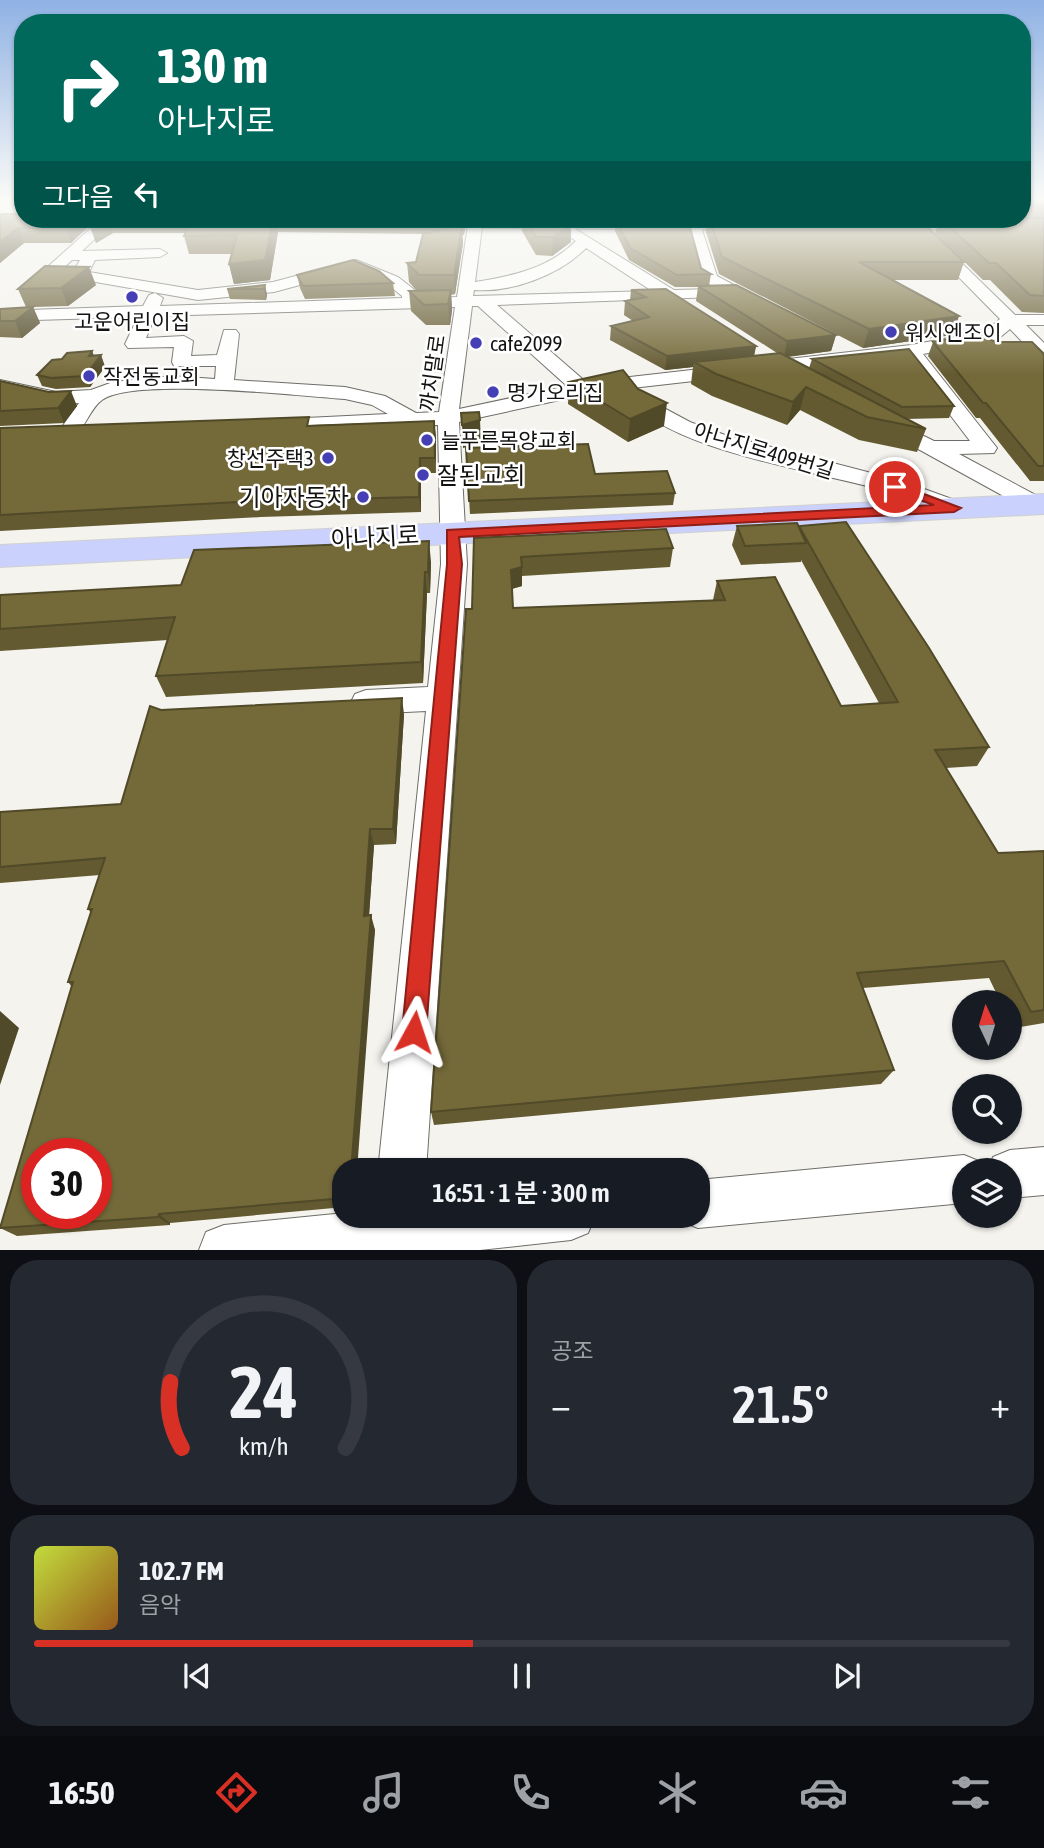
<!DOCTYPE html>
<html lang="ko">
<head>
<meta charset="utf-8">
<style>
	body { margin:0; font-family:"Asap Condensed","Noto Sans KR",sans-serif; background:#242831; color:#f1f3f6; height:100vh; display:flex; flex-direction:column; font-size:26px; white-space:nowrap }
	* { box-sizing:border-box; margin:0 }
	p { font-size:23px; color:#9ea1a6 }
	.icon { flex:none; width:38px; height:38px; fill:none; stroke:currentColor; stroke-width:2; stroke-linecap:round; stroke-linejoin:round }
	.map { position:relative; height:1250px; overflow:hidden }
	.panel { display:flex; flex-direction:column; gap:10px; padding:10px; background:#0d0f14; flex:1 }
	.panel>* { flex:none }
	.hud { position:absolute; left:14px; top:14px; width:1017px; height:214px; border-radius:28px; box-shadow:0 2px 5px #0004; background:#00695c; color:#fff; overflow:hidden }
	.needle { width:46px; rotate:356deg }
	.controls { position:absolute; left:952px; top:990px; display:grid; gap:14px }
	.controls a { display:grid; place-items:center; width:70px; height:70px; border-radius:50%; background:#171b24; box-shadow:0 2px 5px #0004; font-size:35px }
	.speed { position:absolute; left:21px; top:1138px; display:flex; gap:14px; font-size:35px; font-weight:700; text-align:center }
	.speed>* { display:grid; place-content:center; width:91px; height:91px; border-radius:50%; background:#171b24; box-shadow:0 2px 5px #0004; line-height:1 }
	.speed .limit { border:10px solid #d22; background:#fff; color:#111 }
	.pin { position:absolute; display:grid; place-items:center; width:60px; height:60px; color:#fff; margin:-30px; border:4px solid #fff; border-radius:50%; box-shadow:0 2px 7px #0007 }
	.me { position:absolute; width:77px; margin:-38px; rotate:5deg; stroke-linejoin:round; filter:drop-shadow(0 0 5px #0008) }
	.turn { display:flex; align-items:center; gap:24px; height:147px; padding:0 28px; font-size:32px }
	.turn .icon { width:91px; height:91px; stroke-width:2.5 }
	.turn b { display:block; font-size:49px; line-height:60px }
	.then { display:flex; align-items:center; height:66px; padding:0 28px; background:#0003; gap:14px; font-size:26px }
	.big { font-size:52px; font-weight:600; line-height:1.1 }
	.panel .tile { flex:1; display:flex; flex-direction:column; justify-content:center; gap:10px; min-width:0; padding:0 24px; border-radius:28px; background:#242831 }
	.panel .dial { align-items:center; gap:0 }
	.dial svg { height:182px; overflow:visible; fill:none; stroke:#363941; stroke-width:7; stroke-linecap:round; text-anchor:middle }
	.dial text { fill:#f1f3f6; stroke:none }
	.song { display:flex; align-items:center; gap:21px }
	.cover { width:84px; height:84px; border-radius:10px; background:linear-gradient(135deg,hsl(70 70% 55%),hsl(30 70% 35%)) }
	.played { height:7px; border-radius:4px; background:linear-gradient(90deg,#d93025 45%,#363941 45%) }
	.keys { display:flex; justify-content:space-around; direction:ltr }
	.heat { display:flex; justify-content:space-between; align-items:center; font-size:38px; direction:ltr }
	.panel .tiles { flex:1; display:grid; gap:10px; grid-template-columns:1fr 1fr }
	.tile:last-child { grid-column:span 2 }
	.trip { position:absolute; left:332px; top:1158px; width:378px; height:70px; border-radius:28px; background:#171b24; box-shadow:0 2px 5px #0004; font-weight:600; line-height:70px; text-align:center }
	.tabs { display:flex; height:112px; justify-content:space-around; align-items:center; background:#090b0e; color:#9ea1a6 }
	.tabs .icon { width:49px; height:49px }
	.tabs .active { color:#d93025 }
	.tabs b { font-size:32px; color:#f1f3f6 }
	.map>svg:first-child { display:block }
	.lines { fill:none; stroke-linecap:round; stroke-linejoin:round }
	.street-casing { stroke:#6e6d69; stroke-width:2 }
	.secondary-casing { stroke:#6e6d69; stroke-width:2 }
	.primary-casing { stroke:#d0d0cf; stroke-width:2 }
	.street { fill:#fff; fill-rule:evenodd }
	.secondary { fill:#e5e8fe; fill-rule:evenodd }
	.primary { fill:#cbd1fd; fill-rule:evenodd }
	.wall { fill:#645a31 }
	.shaded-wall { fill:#514a28 }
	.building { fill:#746939; stroke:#514a28; stroke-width:2; fill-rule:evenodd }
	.route { fill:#d93025; stroke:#8d1f18; stroke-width:2 }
	.poi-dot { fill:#453fb5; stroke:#fff; stroke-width:2.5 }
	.labels { text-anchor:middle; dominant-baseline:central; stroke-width:5; stroke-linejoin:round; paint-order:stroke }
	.far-poi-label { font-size:21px; fill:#131211; stroke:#fff; text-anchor:start }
	.far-street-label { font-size:21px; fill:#131211; stroke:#fff }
	.poi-label { font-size:24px; fill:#131211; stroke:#fff; text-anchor:start }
	.street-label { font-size:24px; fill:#131211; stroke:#fff }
</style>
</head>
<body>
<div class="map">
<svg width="1044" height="1250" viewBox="0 0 1044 1250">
	<rect width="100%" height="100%" fill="#f4f3ee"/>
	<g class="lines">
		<!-- street casing -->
		<g class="street-casing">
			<path id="street" d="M101 219H116L82 251 160 249 167 253 160 257 95 260 89 272 198 290 273 282 356 260 398 277 416 291 419 298 457 297 469 219H483L475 282C512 276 548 269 576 241L543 219H559L674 290 716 289 702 279 687 224 689 221H699L717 276 743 290 745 293 743 296 497 305 586 382 911 345 986 331 1000 319 929 247 927 244 929 241H939L1015 315H1044V325H1026L1044 343V359L1037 357 1010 329 998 339 923 354 997 448 994 453 959 454 1043 499V509H1027L880 428 877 424 880 420 887 418 934 441H970L906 357 597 392 459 422 467 564 426 1171H378L426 711 366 714 355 710 351 702 355 694 366 690 428 687 441 564 438 425 272 430 265 428 262 424 265 420 388 414 372 405 345 399C301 396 133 377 102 400 92 407 85 425 77 435H63L59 431 79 403 56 404 0 392V380L56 392 91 390 113 382 172 376 215 379 216 366H174L172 362 174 347 128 348 125 344 138 317 0 321V311L143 306 149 295 155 293 163 298 160 306 402 298V296L386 283 355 270 274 292 198 300 73 278 71 275 80 260H72L36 294H24L22 291 24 288ZM586 248 652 291 473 296 474 290C511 293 560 275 586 248ZM472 306H478L567 386 459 409ZM455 307 439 412 416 413 385 396 345 387 234 380 239 334 236 330H224L217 355 191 356 193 341 184 336 146 338 155 316Z
				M637 390 644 392 662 407 690 422 725 435 902 481 963 503 967 508 963 513H947C926 506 907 497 886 491 822 472 666 451 627 396L630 392Z
				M1044 1147V1195L1010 1198V1171H988L993 1157 1010 1150Z
				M964 1155 981 1162 984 1171H964V1203L698 1228 681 1221 679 1216H698V1180Z
				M345 1213V1216H595L588 1233 571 1240 480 1250H199L206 1232 224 1225Z"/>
		</g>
		<!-- secondary casing -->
		<g class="secondary-casing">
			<path id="secondary" d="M25 219H156V220L147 226 34 225 27 223Z
				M403 219H762L770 224 760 230 411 227 404 225Z
				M872 219H1044V231L865 229 862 225Z"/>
		</g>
		<!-- primary casing -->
		<g class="primary-casing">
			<path id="primary" d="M1044 494V514L0 567V545Z"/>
		</g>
		<!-- street -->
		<use href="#street" class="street"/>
		<!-- secondary -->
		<use href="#secondary" class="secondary"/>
		<!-- primary -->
		<use href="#primary" class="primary"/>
	</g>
	<!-- wall -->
	<path class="wall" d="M1022 200H1044V217H1022Z
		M0 215 87 228 71 243H24L0 263Z
		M1044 218V313L1022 312 990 280H983L935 233 940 219Z
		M95 219H464L465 230 464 235H462L463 243 455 294 451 295 452 310 450 325H426L411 311 409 291 416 290 409 282 407 263 416 262 423 234 278 232 270 280 234 284 229 264 232 254H189L184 236 186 233H113L96 243Z
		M522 219H564L571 224V242L552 256 536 255 522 231Z
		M708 219H917L964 262 958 280H892L959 316 952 335 863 348 719 274 706 232Z
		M616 220 701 268 711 274 709 286 836 335 831 351 788 357 809 368 812 359 954 406 949 418 906 419 926 429 917 452 859 440 800 410 787 425 712 396 691 384 693 367 665 370 610 340 611 326 633 321 624 315 625 301 630 300 631 290 756 346 754 356 777 353 696 301 698 287H675L629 260 615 231Z
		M297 275 393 283 395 296 305 299 300 288Z
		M96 285 68 306 33 307 40 323 22 338 0 337V309L26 307 18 289Z
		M265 285 267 295 266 300 230 299 227 289Z
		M933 342H995L1044 354V481H1030L980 418H976L928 356Z
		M92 351 94 356 101 355 105 367 90 387 56 389 42 386 37 375 62 359Z
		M0 381 77 406 64 423 0 426Z
		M569 382 638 389 664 426 628 442 568 404Z
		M434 421 436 473H421V512L261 517 0 531V428L310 425Z
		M466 448 595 474 675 493 673 505 470 514Z
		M737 526 798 527 989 747 977 766 946 768 998 853 1044 851V1023L1014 1028 1010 1020V1003H1001L989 978 863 988 894 1070 881 1084 434 1125 431 1112 472 609 474 538 673 548 670 567 522 576V586L512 589 513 608 713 600 717 581 841 706 879 703 801 560V562L741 565 732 545Z
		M431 562 430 593H427L423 683 166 697 156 676 168 640 0 651V595L181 585Z
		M161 710 404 714 396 844 374 845 369 915 375 930 345 1171V1207L170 1223V1225L17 1236 0 1228 72 987 68 982 91 913 88 909 100 875 0 883V812L121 804Z"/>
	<!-- shaded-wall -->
	<path class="shaded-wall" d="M76 219H84L87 228 71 243 66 228Z
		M100 219H108L113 233 96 243 89 224Z
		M273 219H275L278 232 270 280 234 284 229 264Z
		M571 224V242L552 256 553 237Z
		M462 225 463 243 455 294 454 275Z
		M18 228 24 243 0 263V242Z
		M89 267 96 285 68 306 61 288Z
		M265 285 267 295 266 300 264 289Z
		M451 290 452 310 450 325 448 304Z
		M33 307 40 323 22 338 15 321Z
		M959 316 952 335 863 348 869 329Z
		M836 335 831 351 784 357 787 341Z
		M756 346 753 360 694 362 693 367 665 370 667 356Z
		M92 351 96 362 101 355 105 367 90 387 85 376 89 356Z
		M806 387 800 410 787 425 793 402Z
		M71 391 77 406 64 423 58 408Z
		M667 403 664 426 628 442 630 419Z
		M480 420 481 443 463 448 462 425Z
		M434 421 436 436V473L435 458Z
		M420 458 421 473V512L419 497Z
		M429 541 431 562 430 593 428 572Z
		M522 567V586L511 589V570Z
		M425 572 427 593 423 683 421 662Z
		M402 698 404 714 396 844 393 829Z
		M370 829 374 845 368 930 364 916Z
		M371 915 375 930 357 1171H351Z
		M0 1011 19 1028 0 1085Z
		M159 1214 170 1223V1225L158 1217Z"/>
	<!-- building -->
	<path class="building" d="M1022 200H1044V202H1022Z
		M2 214H23V219H76L66 228H18L0 242V215Z
		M1022 218H1044V296L1030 295 996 263H989L941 219Z
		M192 219H273L265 260 229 264 237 235 184 236Z
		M526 219H564L571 224 553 237H536Z
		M710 219H917L920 220 964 262H859L959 316 869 329 722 257Z
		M616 220H688L701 268 711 274 677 275 630 248Z
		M462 225 454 275H419L407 263 416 262 423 234Z
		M353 260 379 271 393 283 303 286 297 275Z
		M45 266 89 267 61 288 18 289Z
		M265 285 264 289H227Z
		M736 285 836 335 787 341 698 286Z
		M666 289 756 346 667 356 611 326 649 317 625 301 646 297 631 290Z
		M451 290 448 304 424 305 409 291Z
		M33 307 15 321H0V309Z
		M979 333 995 342H1032L1044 354V466H1038L986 403H983L933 342Z
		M909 349 954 406 902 407 812 359Z
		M92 351 89 356 101 355 85 376 51 378 37 375 52 360 62 359 67 353Z
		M780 353 926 429 867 417 806 387 793 402 716 374 694 362Z
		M623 370 638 389 667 403 630 419 569 382Z
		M0 381 49 392 71 391 58 408 0 411Z
		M479 412 480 420 462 425 461 413Z
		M309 417 307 426 434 421 435 458H420L419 497 257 501 0 515V428Z
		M588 444 595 474 667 471 675 493 469 501 466 448Z
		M846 522 929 648 989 747 935 750 998 853 1044 851V1010L1031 1012 1004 961 857 973 894 1070 431 1112 466 609H472L474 538 666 529 673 548 521 557 522 567 511 570 513 608 725 600 717 581 775 577 841 706 898 702 799 526Z
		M797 523 806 543 745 546 737 526Z
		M429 541 428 572H425L421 662 156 676 175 617 0 629V595L181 585 194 550Z
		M402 698 393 829H370L364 916 371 915 351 1171H345V1198L159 1214 158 1217 0 1228 73 982H68L92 909H88L105 858 0 867V812L121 804 150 706 161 710ZM37 1153H96V1213H37Z"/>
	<!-- sky -->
	<linearGradient id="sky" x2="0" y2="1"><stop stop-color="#8fb2e4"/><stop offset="0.53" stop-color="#fafaf7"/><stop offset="1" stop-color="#fafaf7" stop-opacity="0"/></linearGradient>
	<rect width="1044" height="375" fill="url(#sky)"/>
	<!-- route -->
	<path class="route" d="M895 483 961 508 954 512 459 537 462 564 426 1032 422 1040 414 1044 405 1040 402 1032 447 564V530L934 505 891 490V484Z"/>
	<!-- markers -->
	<g class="poi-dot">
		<circle cx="132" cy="297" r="7"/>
		<circle cx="891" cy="332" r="7"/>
		<circle cx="476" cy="343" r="7"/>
		<circle cx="89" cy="376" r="7"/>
		<circle cx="493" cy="392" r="7"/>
		<circle cx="427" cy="440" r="7"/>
		<circle cx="328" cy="458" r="7"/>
		<circle cx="423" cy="475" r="7"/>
		<circle cx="363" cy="497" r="7"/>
	</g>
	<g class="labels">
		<!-- far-poi labels -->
		<g class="far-poi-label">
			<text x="132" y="321" text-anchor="middle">고운어린이집</text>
			<text x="905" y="332">워시엔조이</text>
			<text x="490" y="343">cafe2099</text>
			<text x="103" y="376">작전동교회</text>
			<text x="507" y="392">명가오리집</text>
			<text x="441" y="440">늘푸른목양교회</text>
			<text x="314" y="458" text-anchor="end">창선주택3</text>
		</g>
		<!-- far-street labels -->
		<g class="far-street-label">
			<text transform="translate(432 373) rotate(-82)">까치말로</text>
			<text transform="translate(764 450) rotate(17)">아나지로409번길</text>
		</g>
		<!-- poi labels -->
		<g class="poi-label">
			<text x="437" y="475">잘된교회</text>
			<text x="349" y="497" text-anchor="end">기아자동차</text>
		</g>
		<!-- street labels -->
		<g class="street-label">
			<text transform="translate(375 537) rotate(-3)">아나지로</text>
		</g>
	</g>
</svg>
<div class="controls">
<a><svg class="needle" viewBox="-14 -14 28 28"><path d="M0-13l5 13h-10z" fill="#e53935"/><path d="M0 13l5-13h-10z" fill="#9ea1a6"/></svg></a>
<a><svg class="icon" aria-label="search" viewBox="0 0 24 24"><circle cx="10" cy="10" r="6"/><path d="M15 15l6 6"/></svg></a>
<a><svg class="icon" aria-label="layers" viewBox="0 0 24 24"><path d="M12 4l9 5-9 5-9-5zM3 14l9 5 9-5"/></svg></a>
</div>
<div class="speed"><div class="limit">30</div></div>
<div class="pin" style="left:895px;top:487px;background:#d93025"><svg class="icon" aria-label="arrive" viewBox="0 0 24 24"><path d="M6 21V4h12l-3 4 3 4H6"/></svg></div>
<svg class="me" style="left:414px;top:1032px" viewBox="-20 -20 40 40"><path d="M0-17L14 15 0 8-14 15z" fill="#d93025" stroke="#fff" stroke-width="4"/></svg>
<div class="trip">16:51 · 1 분 · 300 m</div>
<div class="hud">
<div class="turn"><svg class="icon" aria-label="right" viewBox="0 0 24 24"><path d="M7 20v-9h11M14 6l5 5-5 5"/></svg><div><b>130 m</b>아나지로</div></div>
<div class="then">그다음<svg class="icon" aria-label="left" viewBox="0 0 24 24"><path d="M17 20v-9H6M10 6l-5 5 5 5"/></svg></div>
</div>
</div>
<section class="panel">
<div class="tiles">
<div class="tile dial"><svg viewBox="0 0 100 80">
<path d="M14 69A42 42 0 1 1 86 69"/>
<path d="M14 69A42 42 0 0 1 9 40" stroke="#d93025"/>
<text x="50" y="56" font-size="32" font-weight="700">24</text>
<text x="50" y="72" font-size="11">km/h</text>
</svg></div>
<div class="tile"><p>공조</p>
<div class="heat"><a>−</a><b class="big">21.5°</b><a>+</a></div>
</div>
<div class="tile">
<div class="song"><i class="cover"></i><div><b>102.7 FM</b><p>음악</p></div></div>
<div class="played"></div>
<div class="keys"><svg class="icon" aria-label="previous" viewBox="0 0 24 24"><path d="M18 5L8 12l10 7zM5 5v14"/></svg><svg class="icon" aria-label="pause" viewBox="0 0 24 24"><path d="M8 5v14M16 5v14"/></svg><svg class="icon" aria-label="next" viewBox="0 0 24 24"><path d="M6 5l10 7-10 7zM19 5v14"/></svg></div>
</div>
</div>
</section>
<nav class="tabs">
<b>16:50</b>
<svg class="icon active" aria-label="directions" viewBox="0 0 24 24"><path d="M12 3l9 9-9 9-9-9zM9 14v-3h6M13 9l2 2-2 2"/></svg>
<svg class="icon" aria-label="music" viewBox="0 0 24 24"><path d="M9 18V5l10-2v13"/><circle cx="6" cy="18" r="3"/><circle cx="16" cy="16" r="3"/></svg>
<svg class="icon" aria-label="phone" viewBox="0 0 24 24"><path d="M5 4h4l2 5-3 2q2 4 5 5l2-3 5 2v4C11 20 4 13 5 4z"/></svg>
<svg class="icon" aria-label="climate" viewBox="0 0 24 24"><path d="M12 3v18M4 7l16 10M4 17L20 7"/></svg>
<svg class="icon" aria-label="car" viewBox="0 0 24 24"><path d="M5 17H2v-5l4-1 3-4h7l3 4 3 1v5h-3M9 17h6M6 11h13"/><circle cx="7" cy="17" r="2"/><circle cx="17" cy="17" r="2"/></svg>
<svg class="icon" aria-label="filters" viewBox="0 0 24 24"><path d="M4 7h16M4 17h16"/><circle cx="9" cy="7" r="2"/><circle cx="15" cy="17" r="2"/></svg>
</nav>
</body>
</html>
